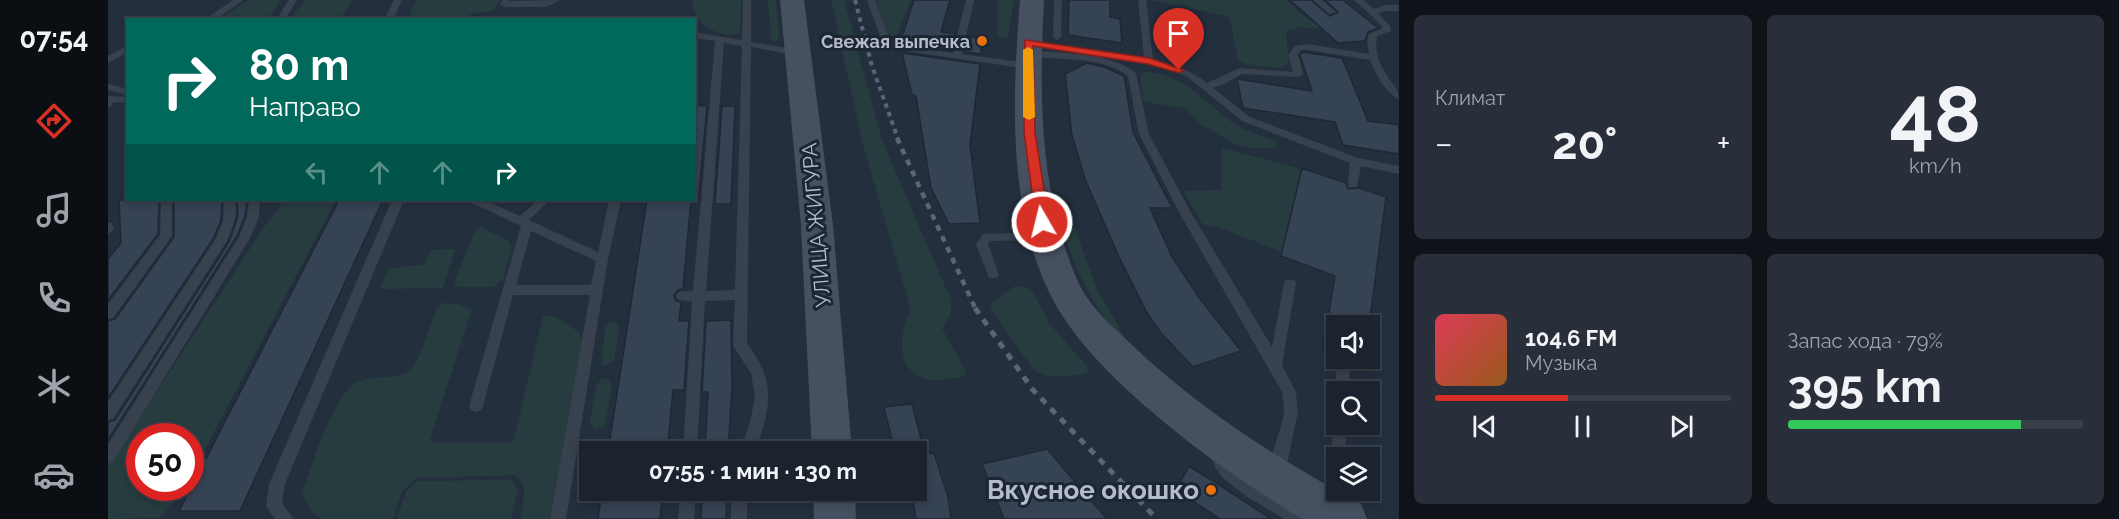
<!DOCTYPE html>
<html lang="ru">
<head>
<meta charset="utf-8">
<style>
	body { margin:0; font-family:Raleway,sans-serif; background:#282f3a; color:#f1f3f6; height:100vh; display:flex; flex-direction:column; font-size:22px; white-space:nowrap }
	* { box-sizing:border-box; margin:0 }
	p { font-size:20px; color:#a0a4aa }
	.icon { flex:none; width:33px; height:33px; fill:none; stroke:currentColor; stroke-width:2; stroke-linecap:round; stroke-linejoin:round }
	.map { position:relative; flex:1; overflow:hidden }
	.drawer { display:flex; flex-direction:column; gap:15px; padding:15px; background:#0f1319; width:720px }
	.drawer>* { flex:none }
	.banner { position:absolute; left:18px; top:18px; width:570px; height:183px; border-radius:0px; box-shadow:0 3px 9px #0003,0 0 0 2px #39404a; background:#00695c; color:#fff; overflow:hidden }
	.buttons { position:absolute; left:1218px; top:315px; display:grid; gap:12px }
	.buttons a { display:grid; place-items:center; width:54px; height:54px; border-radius:0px; background:#1b232e; box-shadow:0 3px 9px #0003,0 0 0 2px #39404a; font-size:30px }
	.speed { position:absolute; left:18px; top:423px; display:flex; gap:12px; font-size:30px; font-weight:700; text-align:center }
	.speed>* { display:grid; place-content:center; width:78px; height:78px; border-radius:50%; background:#1b232e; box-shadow:0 3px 9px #0003,0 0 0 2px #39404a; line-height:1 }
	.speed .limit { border:9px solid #d22; background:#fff; color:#111 }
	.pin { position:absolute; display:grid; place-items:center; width:51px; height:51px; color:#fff; margin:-62px -26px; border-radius:50% 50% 50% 0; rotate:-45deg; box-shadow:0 0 6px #0007 }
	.pin .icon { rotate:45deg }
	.me { position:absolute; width:66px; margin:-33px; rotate:352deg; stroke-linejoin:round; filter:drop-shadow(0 0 4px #0008) }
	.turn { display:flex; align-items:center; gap:21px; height:126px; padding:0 24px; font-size:27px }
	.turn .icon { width:78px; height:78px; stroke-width:2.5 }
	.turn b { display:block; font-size:42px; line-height:51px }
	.lanes { display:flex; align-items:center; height:57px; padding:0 24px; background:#0003; justify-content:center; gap:30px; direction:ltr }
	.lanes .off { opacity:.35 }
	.big { font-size:45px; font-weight:700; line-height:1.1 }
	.drawer .card { flex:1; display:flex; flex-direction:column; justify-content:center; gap:9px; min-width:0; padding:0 21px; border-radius:9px; background:#282f3a }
	.drawer .dial { align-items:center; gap:0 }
	.dial b { font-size:78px; line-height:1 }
	.song { display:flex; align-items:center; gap:18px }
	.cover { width:72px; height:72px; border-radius:9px; background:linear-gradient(135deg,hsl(350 70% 55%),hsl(30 70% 35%)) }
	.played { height:6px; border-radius:3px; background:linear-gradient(90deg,#d93025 45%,#39404a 45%) }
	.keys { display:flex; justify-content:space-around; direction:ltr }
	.heat { display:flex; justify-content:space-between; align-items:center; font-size:33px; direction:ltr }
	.charge { height:9px; border-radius:4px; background:linear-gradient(90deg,#34c759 79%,#39404a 0) }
	.drawer .tiles { flex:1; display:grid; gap:15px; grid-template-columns:repeat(2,1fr) }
	.trip { position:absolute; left:471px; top:441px; width:348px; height:60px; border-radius:0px; background:#1b232e; box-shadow:0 3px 9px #0003,0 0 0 2px #39404a; font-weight:700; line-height:60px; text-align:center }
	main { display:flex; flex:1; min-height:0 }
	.tab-bar { display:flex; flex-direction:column; width:108px; justify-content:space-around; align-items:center; background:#0b0e12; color:#a0a4aa }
	.tab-bar .icon { width:42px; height:42px }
	.tab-bar .on { color:#d93025 }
	.tab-bar b { font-size:27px; color:#f1f3f6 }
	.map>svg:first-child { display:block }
	.green { fill:#263c3f }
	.building { fill:#364354; stroke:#1f2835; stroke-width:1.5 }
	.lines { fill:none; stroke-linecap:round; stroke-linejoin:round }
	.lane { fill:#38414e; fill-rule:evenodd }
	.secondary { fill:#465061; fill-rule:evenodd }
	.rail-far2 { stroke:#5a6575; stroke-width:4; stroke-dasharray:4.5 4.5; stroke-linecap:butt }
	.rail-far1 { stroke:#5a6575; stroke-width:4.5; stroke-dasharray:6 6; stroke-linecap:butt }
	.rail { stroke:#5a6575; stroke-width:5; stroke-dasharray:7 7; stroke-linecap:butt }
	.route { fill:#d93025; stroke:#8d1f18; stroke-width:1.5 }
	.slow { fill:#f59e0b }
	.food-dot { fill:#e8710a; stroke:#1d2633; stroke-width:2 }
	.labels { text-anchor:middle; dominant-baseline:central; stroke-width:6; stroke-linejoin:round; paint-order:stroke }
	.far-poi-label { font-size:18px; font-weight:bold; fill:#b4bcc9; stroke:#1d2633; text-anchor:end }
	.street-label { font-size:21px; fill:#b4bcc9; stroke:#1d2633 }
	.near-poi-label { font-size:26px; font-weight:bold; fill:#b4bcc9; stroke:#1d2633; text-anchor:end }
</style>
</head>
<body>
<main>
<nav class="tab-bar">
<b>07:54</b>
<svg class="icon on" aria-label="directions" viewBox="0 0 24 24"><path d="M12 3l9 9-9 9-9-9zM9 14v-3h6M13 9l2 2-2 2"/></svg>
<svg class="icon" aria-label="music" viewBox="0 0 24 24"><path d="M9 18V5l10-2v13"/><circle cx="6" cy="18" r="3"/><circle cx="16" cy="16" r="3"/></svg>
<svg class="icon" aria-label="phone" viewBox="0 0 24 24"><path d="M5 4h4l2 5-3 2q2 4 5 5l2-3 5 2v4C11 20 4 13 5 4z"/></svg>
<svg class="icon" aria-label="climate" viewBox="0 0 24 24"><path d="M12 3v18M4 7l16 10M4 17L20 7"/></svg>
<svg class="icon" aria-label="car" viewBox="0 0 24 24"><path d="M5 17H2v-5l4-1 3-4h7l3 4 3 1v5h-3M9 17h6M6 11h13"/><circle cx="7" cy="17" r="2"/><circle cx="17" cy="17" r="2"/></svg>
</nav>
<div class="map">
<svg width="1291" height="519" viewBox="0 0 1291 519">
	<rect width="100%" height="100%" fill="#242f3e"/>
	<!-- green -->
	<path class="green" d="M141 0H173L160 19H111Z
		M197 0H244L233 19H182Z
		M308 0H392L386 10 363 14 359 19H300Z
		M584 0H633L632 33C611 40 584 23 584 0Z
		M660 0H668L671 37 668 43 663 40Z
		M723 0H736L774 140 843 300V313L834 328 858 372 854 377C845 378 835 380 826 380 786 376 790 336 803 310L755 145Z
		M768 0H803L788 37H782L779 33Z
		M890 0H906L900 36 895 38 889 36Z
		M1043 0H1178L1197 17 1217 29 1193 27 1180 30 1178 33 1181 62 1173 68 1139 65 1130 60 1122 18 1119 16Z
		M1036 72C1076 72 1098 105 1128 125 1140 133 1156 136 1168 141V147L1148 149 1127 144 1092 124 1077 108 1038 102 1035 99 1032 76Z
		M1114 148 1193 169 1174 252 1110 227 1094 224 1076 191 1113 190Z
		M948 193 955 197 989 289 1020 343C979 307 958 249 946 197Z
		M177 200H228L83 476 82 436H32V488H77L72 496 52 518 0 519V466L156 227Z
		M372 227 399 240 404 247 395 279 386 287H352L347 285V280L367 231Z
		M347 249 335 288 272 289 280 269 317 264 323 250Z
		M907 286 920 288 925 292 941 323 979 366 980 371 978 374 945 377 931 373 925 369 882 308 884 302Z
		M334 303 350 304 364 309 322 439 327 443H402L406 439 435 316 448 317 471 332 474 341 442 519H412L416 497 415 484 407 475 309 478 294 491 285 519H213L202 510 194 493C207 459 217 416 241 388 258 370 292 384 305 367 314 356 323 321 329 307Z
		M503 322H508L511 328 506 361 496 366 493 364 497 327Z
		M494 379H500L504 386 497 423 495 426 487 429 483 425 482 421 488 385Z
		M484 441H491L494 445V451L482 452V490L486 491 481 495 474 493C468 482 474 449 484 441Z
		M404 480 410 489 403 519H289L298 492 309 481Z"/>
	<!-- building -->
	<path class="building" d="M806 0H842L833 32 847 34 843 50 792 43Z
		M961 0H1002V17L1012 19 1014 43 960 35Z
		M1182 0H1203L1222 16 1230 12 1217 0H1235L1270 28 1260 32 1257 41 1230 43Z
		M860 36 874 39 873 54 857 52Z
		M1194 52 1234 58 1260 121 1291 125V154L1235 145 1227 122 1135 108 1129 79 1204 91 1192 55Z
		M794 53 872 64 862 145 872 223 841 224 823 188 808 96 804 95Z
		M979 63 996 67 1016 76 1025 132 1064 208H1042L1064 257 1090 296 1089 295 1133 351 1085 367 1053 333 1039 313 1011 257 977 179 964 135 957 74Z
		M586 105 599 106 590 203H586Z
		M614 106H627L623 204H607Z
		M1194 168 1238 183 1240 189 1251 188 1278 197 1261 326H1228V353L1215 348 1227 276 1173 256Z
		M11 200H51L50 234 0 300V259L13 243Z
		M66 200H114L113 220 105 239 0 398V321L7 319 66 237Z
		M129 200H139L137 216 129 236 0 440V422L7 420 121 242 130 216Z
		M231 200H275L132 511H71Z
		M539 200H583L575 289 570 290 566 295 568 301 573 302 571 321H581L576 390H565L559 452H500Z
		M623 320 624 387 620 452H597L600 392H594L598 321Z
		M804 404 817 454 826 453 840 497 843 519H808L803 490H808V452H787L776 407Z
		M939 449 999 519H896L874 464Z
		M1081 466 1116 488 1163 519H1112L1068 490Z
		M494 490H555L552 519H490Z
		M594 490H619L618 519H593Z"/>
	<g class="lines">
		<!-- lane -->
		<path class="lane" d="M125 0H135L107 20H96Z
			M181 0H189L177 20H168Z
			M286 0H294L285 20H276Z
			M394 0H402L401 1 452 0 438 7H396L392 4Z
			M635 0H643V42L691 50 696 53 691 56 643 47 639 344C670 383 662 409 647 452H632L642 422 647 397 643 373 625 346 627 300 597 301 589 452H575L584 301 570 300 568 296 570 292 585 291 607 41 586 38V32L634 40ZM616 43 634 46 627 290 598 291Z
			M759 0H767L780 35 790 45 845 53 858 0H866L854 54 920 63 925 66 920 69 784 49 772 36Z
			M946 0H954L953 37 949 40 945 37Z
			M1030 0H1038L1045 59C1065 65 1083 70 1099 83L1132 68 1185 72 1180 55 1187 46 1200 44 1261 54 1259 41 1261 34 1275 28 1262 14 1246 0H1255L1266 9 1276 5H1291V11H1277L1270 13 1282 26 1283 31 1269 36C1266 51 1272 65 1280 77 1285 86 1291 89 1291 99 1277 93 1268 74 1262 60L1200 50H1193L1190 55 1195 74 1191 77 1134 74 1116 84 1105 88 1142 117 1250 158 1291 166V174L1253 166 1249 187H1241L1240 184 1242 163 1134 121 1081 78 1068 72 1040 64 920 46 916 43 920 40 1036 57Z
			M1205 0H1214L1228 12 1221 14Z
			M20 45V52L0 63V56Z
			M920 50C955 54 999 51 1028 73L1041 134 1082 211 1164 347 1176 283 1178 280H1186L1188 283 1174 365 1188 392 1190 412 1176 478 1171 480 1166 478C1157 458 1174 432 1176 412 1176 406 1175 399 1174 392L1071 212 1031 134 1020 76C991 54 951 62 917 55L915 53Z
			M0 84 20 89V95L0 90Z
			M0 96 20 97V103L5 102 3 107 0 108Z
			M53 200H64V236L5 318 0 319V304L52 235Z
			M116 200H127C130 215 125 227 119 241L5 419 0 420V402L107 240 115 221Z
			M141 200H152L151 217 142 238 5 462 0 464V444L131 237 139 217Z
			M284 200H296L177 484 174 503 186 519H167L158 506 161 484Z
			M362 200H377L412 216 430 200H442L421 220 490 252 501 200H513L500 259 458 519H442L482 295H405L375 406 373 410 368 412 363 410 361 406 413 226 364 203ZM423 231 488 261 483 285H408Z
			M0 222 4 223 6 230 0 234Z
			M937 232 943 236 937 240 882 241 880 244 891 275 889 278H881L868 244 875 234Z
			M1235 359 1240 361 1242 365 1241 392H1228V395V365L1230 361Z
			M1227 419H1228V424H1239L1237 458H1228V464L1225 463 1223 458 1225 424Z
			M1108 446 1113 448C1129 481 1166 496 1197 513L1199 519H1176L1138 496 1116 479 1108 469 1101 453 1103 448Z
			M572 490H588L586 519H570Z
			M623 490H639V519H623Z"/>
		<!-- secondary -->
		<path class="secondary" d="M672 0H696L725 225 744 452H704L693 225Z
			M912 0H936C931 94 931 198 972 286 983 308 1005 327 1023 344 1091 409 1170 459 1253 504L1259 519C1244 519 1209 519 1196 519 1188 517 1179 509 1172 505 1143 487 1114 467 1086 446 1040 410 985 364 954 315 898 228 904 99 912 0Z
			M705 490H747L748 519H706Z"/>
		<!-- rail-far2 -->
		<path class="rail-far2" d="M747 0 764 66 790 139"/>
		<!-- rail-far1 -->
		<path class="rail-far1" d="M789 138 868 310"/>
		<!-- rail -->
		<path class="rail" d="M867 308 925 390 1049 519"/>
	</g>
	<!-- route -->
	<path class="route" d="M917 40 1041 58 1076 70 1071 73 1040 64 925 46 927 132 941 222 934 227 928 222 916 132Z"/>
	<!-- slow -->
	<path class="slow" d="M920 47 925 50 927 117 921 120 915 117V50Z"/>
	<!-- markers -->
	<g class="food-dot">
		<circle cx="874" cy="41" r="6"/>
		<circle cx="1103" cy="490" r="6"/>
	</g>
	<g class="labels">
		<!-- far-poi labels -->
		<g class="far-poi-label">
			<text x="862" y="41">Свежая выпечка</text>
		</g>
		<!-- street labels -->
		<g class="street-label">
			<text transform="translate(708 225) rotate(-95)">УЛИЦА ЖИГУРА</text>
		</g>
		<!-- near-poi labels -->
		<g class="near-poi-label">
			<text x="1091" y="490">Вкусное окошко</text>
		</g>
	</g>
</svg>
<div class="buttons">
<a><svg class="icon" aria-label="sound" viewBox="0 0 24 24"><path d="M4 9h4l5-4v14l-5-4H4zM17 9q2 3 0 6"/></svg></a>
<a><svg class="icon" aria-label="search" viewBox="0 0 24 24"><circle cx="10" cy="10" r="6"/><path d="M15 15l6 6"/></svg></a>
<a><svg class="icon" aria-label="layers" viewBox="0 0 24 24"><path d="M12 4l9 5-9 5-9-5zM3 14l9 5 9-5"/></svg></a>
</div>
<div class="speed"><div class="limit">50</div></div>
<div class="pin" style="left:1071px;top:70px;background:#d93025"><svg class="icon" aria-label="arrive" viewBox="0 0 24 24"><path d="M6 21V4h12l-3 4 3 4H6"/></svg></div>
<svg class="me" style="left:934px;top:222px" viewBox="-20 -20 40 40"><circle r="17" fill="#d93025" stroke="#fff" stroke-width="3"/><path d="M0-11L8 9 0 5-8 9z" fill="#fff"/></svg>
<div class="trip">07:55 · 1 мин · 130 m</div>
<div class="banner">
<div class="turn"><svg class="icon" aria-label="right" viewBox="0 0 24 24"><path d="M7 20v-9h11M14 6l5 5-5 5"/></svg><div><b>80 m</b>Направо</div></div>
<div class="lanes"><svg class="icon off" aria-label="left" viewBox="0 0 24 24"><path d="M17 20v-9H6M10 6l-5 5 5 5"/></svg><svg class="icon off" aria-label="ahead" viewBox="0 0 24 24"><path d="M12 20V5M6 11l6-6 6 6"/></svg><svg class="icon off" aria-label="ahead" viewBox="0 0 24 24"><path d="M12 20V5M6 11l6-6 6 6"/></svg><svg class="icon" aria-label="right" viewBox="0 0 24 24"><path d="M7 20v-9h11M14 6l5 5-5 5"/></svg></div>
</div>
</div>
<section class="drawer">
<div class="tiles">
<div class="card"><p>Климат</p>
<div class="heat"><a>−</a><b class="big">20°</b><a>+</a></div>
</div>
<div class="card dial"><b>48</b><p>km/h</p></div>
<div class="card">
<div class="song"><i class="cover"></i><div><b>104.6 FM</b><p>Музыка</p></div></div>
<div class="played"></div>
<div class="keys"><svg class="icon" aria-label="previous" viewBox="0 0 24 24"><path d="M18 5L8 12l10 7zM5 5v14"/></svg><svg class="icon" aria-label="pause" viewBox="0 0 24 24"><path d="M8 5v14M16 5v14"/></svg><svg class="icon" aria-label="next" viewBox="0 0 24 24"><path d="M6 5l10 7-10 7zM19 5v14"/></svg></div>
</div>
<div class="card"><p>Запас хода · 79%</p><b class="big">395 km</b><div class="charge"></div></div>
</div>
</section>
</main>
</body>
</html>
